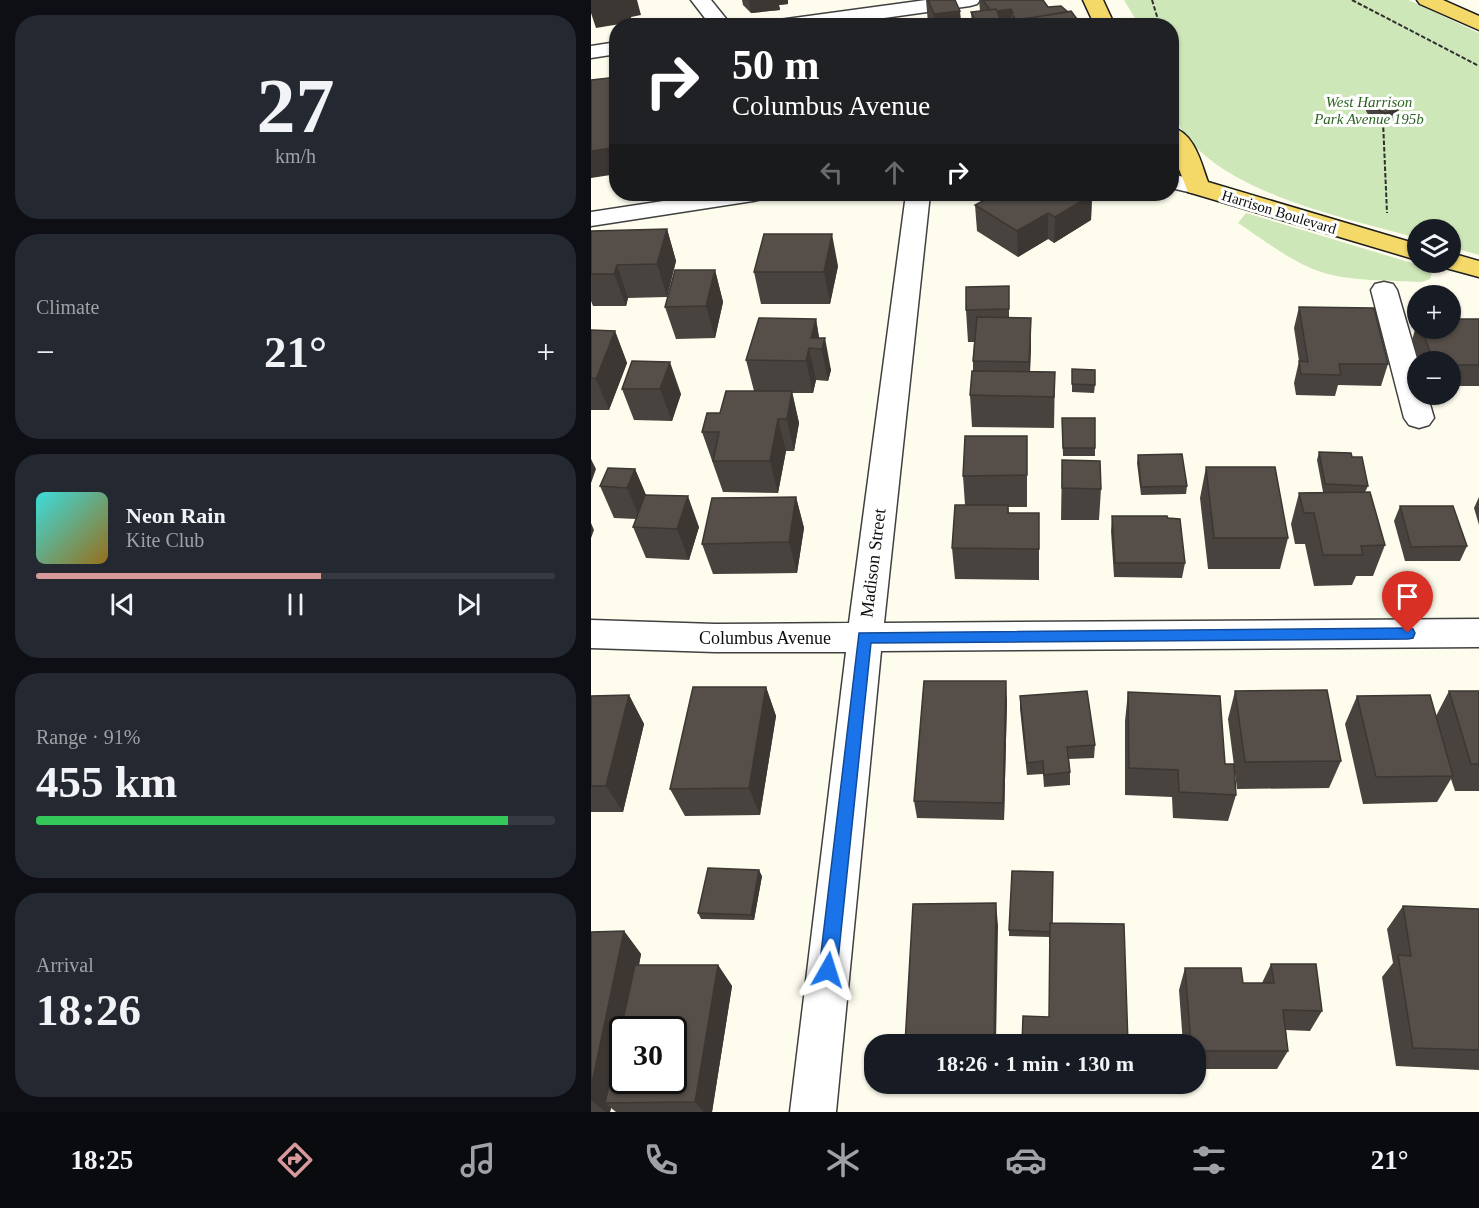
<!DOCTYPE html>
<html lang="en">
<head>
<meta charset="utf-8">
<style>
	body { margin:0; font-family:Georgia,serif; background:#242831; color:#f1f3f6; height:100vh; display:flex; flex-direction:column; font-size:22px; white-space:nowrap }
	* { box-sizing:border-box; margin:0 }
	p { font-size:20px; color:#9ea1a6 }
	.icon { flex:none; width:33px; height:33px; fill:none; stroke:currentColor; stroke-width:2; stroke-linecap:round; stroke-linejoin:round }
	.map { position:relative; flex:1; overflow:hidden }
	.details { display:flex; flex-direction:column; gap:15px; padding:15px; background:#0d0f14; width:591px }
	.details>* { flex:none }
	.guide { position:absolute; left:18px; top:18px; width:570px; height:183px; border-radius:24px; box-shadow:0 2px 4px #0004; background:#202124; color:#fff; overflow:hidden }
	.controls { position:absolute; left:816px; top:219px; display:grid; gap:12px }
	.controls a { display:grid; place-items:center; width:54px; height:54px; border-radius:50%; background:#171b24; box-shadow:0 2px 4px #0004; font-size:30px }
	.speed { position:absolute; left:18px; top:1016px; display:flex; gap:12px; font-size:30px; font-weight:700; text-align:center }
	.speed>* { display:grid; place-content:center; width:78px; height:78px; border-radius:50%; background:#171b24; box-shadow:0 2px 4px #0004; line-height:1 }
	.speed .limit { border:3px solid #111; border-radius:9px; background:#fff; color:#111 }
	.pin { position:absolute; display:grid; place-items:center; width:51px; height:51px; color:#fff; margin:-62px -26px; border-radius:50% 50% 50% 0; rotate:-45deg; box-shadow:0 0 6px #0007 }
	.pin .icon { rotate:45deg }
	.me { position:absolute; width:66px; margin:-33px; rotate:6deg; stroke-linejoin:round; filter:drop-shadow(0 0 4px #0008) }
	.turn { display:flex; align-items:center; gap:21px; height:126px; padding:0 24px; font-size:27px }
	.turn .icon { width:78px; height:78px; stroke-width:2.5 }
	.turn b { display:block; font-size:42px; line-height:51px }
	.lanes { display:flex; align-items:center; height:57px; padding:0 24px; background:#0003; justify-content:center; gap:30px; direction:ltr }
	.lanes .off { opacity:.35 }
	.big { font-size:45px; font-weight:800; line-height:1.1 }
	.details .card { flex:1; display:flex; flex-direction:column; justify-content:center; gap:9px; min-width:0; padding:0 21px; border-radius:24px; background:#242831 }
	.details .dial { align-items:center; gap:0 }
	.dial b { font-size:78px; line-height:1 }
	.song { display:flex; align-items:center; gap:18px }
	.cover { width:72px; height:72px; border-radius:9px; background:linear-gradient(135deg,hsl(180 70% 55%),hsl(40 70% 35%)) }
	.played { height:6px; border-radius:3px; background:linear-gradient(90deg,#d7999a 55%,#363941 55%) }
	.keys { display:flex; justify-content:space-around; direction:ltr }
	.heat { display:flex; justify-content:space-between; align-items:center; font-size:33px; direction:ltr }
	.charge { height:9px; border-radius:4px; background:linear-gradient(90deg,#34c759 91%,#363941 0) }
	.trip { position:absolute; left:273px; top:1034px; width:342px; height:60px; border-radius:24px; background:#171b24; box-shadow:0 2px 4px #0004; font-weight:800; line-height:60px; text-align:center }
	.tab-bar { display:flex; height:96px; justify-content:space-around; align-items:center; background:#090b0e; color:#9ea1a6 }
	.tab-bar .icon { width:42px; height:42px }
	.tab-bar .on { color:#d7999a }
	.tab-bar b { font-size:27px; color:#f1f3f6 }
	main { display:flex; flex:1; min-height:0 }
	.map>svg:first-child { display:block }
	.green { fill:#cee7b8 }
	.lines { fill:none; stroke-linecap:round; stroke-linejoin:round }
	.minor-casing { stroke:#404040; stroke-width:3 }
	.major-casing { stroke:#1e1e1e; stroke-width:3 }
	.path { stroke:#2f2f2f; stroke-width:2; stroke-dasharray:4.5 2; stroke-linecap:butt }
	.minor { fill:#fff; fill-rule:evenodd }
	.major { fill:#f4d868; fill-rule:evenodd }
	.wall { fill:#49433f }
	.shaded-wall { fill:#3c3733 }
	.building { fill:#554e49; stroke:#3c3733; stroke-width:1.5; fill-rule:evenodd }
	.route { fill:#1a73e8; stroke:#114b97; stroke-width:1.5 }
	.labels { text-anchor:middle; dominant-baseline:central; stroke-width:6; stroke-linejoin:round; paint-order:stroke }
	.far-park-label { font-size:15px; font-style:italic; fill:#2a621f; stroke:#fff }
	.far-street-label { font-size:15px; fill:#0d0d0d; stroke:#fff }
	.street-label { font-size:18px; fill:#0d0d0d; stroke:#fff }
</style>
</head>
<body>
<main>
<section class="details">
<div class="card dial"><b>27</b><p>km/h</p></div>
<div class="card"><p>Climate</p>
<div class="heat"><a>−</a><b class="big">21°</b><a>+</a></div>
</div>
<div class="card">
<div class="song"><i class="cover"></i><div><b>Neon Rain</b><p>Kite Club</p></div></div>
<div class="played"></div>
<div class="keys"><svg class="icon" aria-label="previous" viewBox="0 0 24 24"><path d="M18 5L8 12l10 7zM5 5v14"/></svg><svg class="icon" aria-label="pause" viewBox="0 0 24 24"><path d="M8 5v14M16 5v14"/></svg><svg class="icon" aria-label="next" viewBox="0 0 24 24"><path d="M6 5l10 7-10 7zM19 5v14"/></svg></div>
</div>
<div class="card"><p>Range · 91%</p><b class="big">455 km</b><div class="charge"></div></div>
<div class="card"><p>Arrival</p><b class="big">18:26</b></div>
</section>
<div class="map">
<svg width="888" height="1112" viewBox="0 0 888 1112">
	<rect width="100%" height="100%" fill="#fefced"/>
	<!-- green -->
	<path class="green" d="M533 0H818L888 33V255L860 247V230H826V238C756 218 604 189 581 108 579 101 581 92 581 85 581 65 581 45 580 26L548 25Z
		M655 213 834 267 841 273 839 279 831 282C798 280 762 282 730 272 700 262 673 240 647 223Z"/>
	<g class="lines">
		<!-- minor casing -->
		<g class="minor-casing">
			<path id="minor" d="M100 0H120L141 26H120Z
				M335 0H389L386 4 379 6 236 26H178L181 22 188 20Z
				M26 42V54L0 58V46Z
				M580 174 615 182 618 187 615 192 606 194 580 188Z
				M118 194H174L171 199 162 201 0 226V212Z
				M315 194H339L293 623 888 619V647L290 651 245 1112H199L255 652H124L0 648V620L124 624 258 623Z
				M793 282 802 284 806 290 827 362 826 394H836L843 418 838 425 828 428 818 425 813 418 780 290 784 284Z"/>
		</g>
		<!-- major casing -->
		<g class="major-casing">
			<path id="major" d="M492 0H512L524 26H504Z
				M826 0H852L888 16V30L829 4Z
				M580 127C604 133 610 163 617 182L826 244V260L597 192 580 149Z
				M860 253 888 261V277L851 267 848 262H860Z"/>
		</g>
		<!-- path -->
		<path class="path" d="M561 0 569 26
			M761 0 888 66
			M580 53 586 67
			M792 121 796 213"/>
		<!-- minor -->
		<use href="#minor" class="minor"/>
		<!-- major -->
		<use href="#major" class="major"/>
	</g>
	<!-- wall -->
	<path class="wall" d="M151 0H197V4L188 5 189 10 160 13 152 5Z
		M335 0H364L369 11 370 26H338L337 23Z
		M388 0H452L457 7 489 23V26H381L380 12 389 11Z
		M777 103 806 117 792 121 778 116 775 111Z
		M501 195 500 220 463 243 457 239 427 257 386 231 384 205Z
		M76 229 85 261 76 297 37 298 35 306H2L0 301V232Z
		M247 266 239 304H170L163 272Z
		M124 270 132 302 124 338 85 339 74 307Z
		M418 286V317L440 318 439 372H464L463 428 381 427 379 395 382 371V361L383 342H377L375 310Z
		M708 307 797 364 790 386 747 385 744 396 705 395 703 383 708 361 703 328Z
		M225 319 228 338 240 370 237 381 225 380 222 393H201L208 423 203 451H195L187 493 132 492 111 432 129 413 163 391 155 360Z
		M888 319V386H860V362H828L821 340 826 323V328H860Z
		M0 330 24 331 36 363 18 410H0Z
		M41 361 90 394 81 421 43 420 31 389Z
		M481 369 504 385 503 393 481 392Z
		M471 418 504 448V456H472Z
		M728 452 761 457 777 486 774 492 794 545 782 576H765L761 585 723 586 714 544H704L700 524 708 493 732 492 726 460Z
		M547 455 596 486 595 494 550 495 546 463Z
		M471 460 510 489 508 520H470Z
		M615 467 697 538 689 569H617L609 498Z
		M436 468V507H417L418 513H448V580L364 579 361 548 374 505 372 476Z
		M44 469 55 495 108 527 98 560 55 558 42 527 45 519 23 518 9 486Z
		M205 497 213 528 206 573 122 574 111 544Z
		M888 497V525L883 508Z
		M809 506 876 546 869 561H814L803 521Z
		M521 516 594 563 591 578 523 577 520 531Z
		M175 687 185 716 169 815 94 816 79 789Z
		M644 691 750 761 738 788 646 789 637 719Z
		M858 691H888V791H864L860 779 846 802 772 804 754 724 766 696 845 716Z
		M537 692 634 764 645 795 637 821 582 818 581 797 534 795V721Z
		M38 695 53 724 32 812H0V696Z
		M429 696 504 745 503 758 478 759 479 772V785L453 787 452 774 436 775 429 709Z
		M416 700 413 820 326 818 323 801Z
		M462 872 458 1017 459 937 418 936V930Z
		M171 876 163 920 110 919 107 913Z
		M812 906 888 909V1070L805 1066 791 977 802 963 796 929Z
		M33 931 50 954 48 965H127L141 986 121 1112H25L20 1108 19 1112H0V932Z
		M680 964 731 1011 719 1031 695 1030 697 1051 686 1069H604V1044H592L588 990 594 968 652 983H671Z"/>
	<!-- shaded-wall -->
	<path class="shaded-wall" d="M0 0H46L50 15 40 17 41 22 5 28 0 13Z
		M158 0H197V4L188 5 189 10 160 13Z
		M420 9V26L414 22V26H386V24L400 12Z
		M369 11 370 26H344L343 14Z
		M489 23V26H437Z
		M808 109 806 117 792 121 794 113Z
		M26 147V174L0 178V151Z
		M501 195 500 220 463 243 464 217Z
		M457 213V239L427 257 426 231Z
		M76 229 85 261 76 297 66 264Z
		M241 234 247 266 239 304 233 272Z
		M26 265 37 298 35 306 23 274Z
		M124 270 132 302 124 338 115 306Z
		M440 318V350L438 394V362Z
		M225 319 230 349 220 338Z
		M24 331 36 363 18 410 5 379Z
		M234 338 240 370 237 381 231 349Z
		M218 348 225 380 222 393 215 361Z
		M79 362 90 394 81 421 69 389Z
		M201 391 208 423 203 451 196 419Z
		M187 419 195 451 187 493 179 461Z
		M0 459 5 469 0 483Z
		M44 469 57 500 49 519 36 488Z
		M97 496 108 527 98 560 86 529Z
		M205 497 213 528 206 573 198 542Z
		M0 523 3 530 0 538Z
		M415 681 416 700 413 820 412 803Z
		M175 687 185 716 169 815 158 788Z
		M38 695 53 724 32 812 15 786Z
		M168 870 171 876 163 920 160 915Z
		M405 903 407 926 405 1044H403Z
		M33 931 50 954 36 1029 14 1103 20 1108 19 1112H15L0 1100V1088Z
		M127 965 141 986 121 1112H113L104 1102Z"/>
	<!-- building -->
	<path class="building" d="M337 0H364L369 11 343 14Z
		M392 0H452L457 7 470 6 477 12 425 20 420 13H422L420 9 406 11 405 9 399 10Z
		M405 9 410 21 386 24 380 12Z
		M480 11 489 23 471 26H417L414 22Z
		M26 77V147L0 151V80Z
		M791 98 806 104 808 109 794 113 780 108 777 103Z
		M405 194H499L501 195 464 217 457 213 426 231 384 205Z
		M76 229 66 264 26 265 23 274H0V231Z
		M173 234H241L233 272H163Z
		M84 270H124L115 306 74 307Z
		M418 286V309L375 310V287Z
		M708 307 783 308 797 364H748L750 375 710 374 708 361 717 362Z
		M386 317 440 318 438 362 382 361Z
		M168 318 225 319 220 338H234L231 349 218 348 215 361 155 360Z
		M860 319H888V365H860V362H842L831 328H860Z
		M0 330 24 331 5 379 0 378Z
		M41 361 79 362 69 389H31Z
		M481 369 504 370V385L481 384Z
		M381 371 464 372 463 397 379 395Z
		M135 391H201L196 419H187L179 461H122L128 432H111L116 413H129Z
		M471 418H504V448H472Z
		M374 436H436V475L372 476Z
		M728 452 760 453 761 457H771L777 486 734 484Z
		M591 454 596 486 550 487 547 455Z
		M471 460 509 461 510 489 471 488Z
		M615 467H684L697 538H623Z
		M17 468 44 469 36 488 9 486Z
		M779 492 794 545 770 546 772 555H732L723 513H713L708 493Z
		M54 495 97 496 86 529 42 527Z
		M205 497 198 542 111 544 121 498Z
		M364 505H417V513H448V549L361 548Z
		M809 506H862L876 546 820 547Z
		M521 516H576L577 518 589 519 594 563H524Z
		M333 681H415L412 803 323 801Z
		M102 687H175L158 788 79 789Z
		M736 690 750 761 654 762 644 691Z
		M496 691 504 745 476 747 479 772 453 775 452 761 436 763 429 696Z
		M858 691H888V764H880Z
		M537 692 629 696 634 764H643L645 795 588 792 587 770 538 768Z
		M38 695 15 786H0V696Z
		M839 695 862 776 785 777 766 696Z
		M117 868 168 870 160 915 107 913Z
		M421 871 462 872 461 923H459V932L418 930Z
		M405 903 403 1044H314L322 904Z
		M812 906 888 909V1050L822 1048 807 955 820 956Z
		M459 923 533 924 537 1044H431L432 1016 458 1017Z
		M33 931 0 1088V932Z
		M680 964H725L731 1011 692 1010 697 1051H604V1044H600L594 968H650L652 983H683Z
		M44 965H127L104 1102 14 1103ZM32 1029H82V1080H32Z"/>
	<!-- route -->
	<path class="route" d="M817 628 822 629 824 633 822 638 817 639 280 643 246 970 244 976 237 978 231 976 228 970 268 633Z"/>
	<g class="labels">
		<!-- far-park labels -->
		<g class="far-park-label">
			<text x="778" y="102">West Harrison<tspan x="778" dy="17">Park Avenue 195b</tspan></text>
		</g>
		<!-- far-street labels -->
		<g class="far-street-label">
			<text transform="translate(688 212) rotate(17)">Harrison Boulevard</text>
		</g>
		<!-- street labels -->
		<g class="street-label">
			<text transform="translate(282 563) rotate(-83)">Madison Street</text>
			<text x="174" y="638">Columbus Avenue</text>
		</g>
	</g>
</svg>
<div class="controls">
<a><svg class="icon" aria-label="layers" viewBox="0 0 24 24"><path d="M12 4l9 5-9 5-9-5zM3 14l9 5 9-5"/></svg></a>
<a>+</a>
<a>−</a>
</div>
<div class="speed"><div class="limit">30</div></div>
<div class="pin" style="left:817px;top:633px;background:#d93025"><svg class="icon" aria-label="arrive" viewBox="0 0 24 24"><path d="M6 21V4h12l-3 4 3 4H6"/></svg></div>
<svg class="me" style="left:237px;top:970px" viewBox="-20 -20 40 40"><path d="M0-17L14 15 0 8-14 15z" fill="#1a73e8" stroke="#fff" stroke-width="4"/></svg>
<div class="trip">18:26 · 1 min · 130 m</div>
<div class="guide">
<div class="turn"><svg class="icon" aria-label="right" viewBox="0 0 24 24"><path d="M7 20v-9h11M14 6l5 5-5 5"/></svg><div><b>50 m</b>Columbus Avenue</div></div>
<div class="lanes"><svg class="icon off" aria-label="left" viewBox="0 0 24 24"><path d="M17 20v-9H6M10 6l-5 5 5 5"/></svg><svg class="icon off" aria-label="ahead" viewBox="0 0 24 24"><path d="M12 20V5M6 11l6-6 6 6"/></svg><svg class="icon" aria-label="right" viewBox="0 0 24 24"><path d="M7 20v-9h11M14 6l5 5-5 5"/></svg></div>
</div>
</div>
</main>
<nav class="tab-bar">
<b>18:25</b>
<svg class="icon on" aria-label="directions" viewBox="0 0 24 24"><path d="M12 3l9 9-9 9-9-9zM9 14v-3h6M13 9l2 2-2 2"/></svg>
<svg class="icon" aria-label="music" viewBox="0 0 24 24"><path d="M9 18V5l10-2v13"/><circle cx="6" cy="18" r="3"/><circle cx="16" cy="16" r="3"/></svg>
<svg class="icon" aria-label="phone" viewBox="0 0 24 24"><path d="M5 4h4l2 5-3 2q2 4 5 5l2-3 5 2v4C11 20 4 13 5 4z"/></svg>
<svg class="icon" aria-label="climate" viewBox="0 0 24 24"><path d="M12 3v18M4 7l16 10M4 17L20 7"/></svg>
<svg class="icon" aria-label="car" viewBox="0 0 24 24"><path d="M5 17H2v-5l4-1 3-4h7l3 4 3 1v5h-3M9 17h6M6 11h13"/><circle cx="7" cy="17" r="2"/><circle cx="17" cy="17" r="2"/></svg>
<svg class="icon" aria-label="filters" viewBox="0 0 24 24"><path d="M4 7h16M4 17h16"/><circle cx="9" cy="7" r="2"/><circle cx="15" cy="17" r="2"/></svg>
<b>21°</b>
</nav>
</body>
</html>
